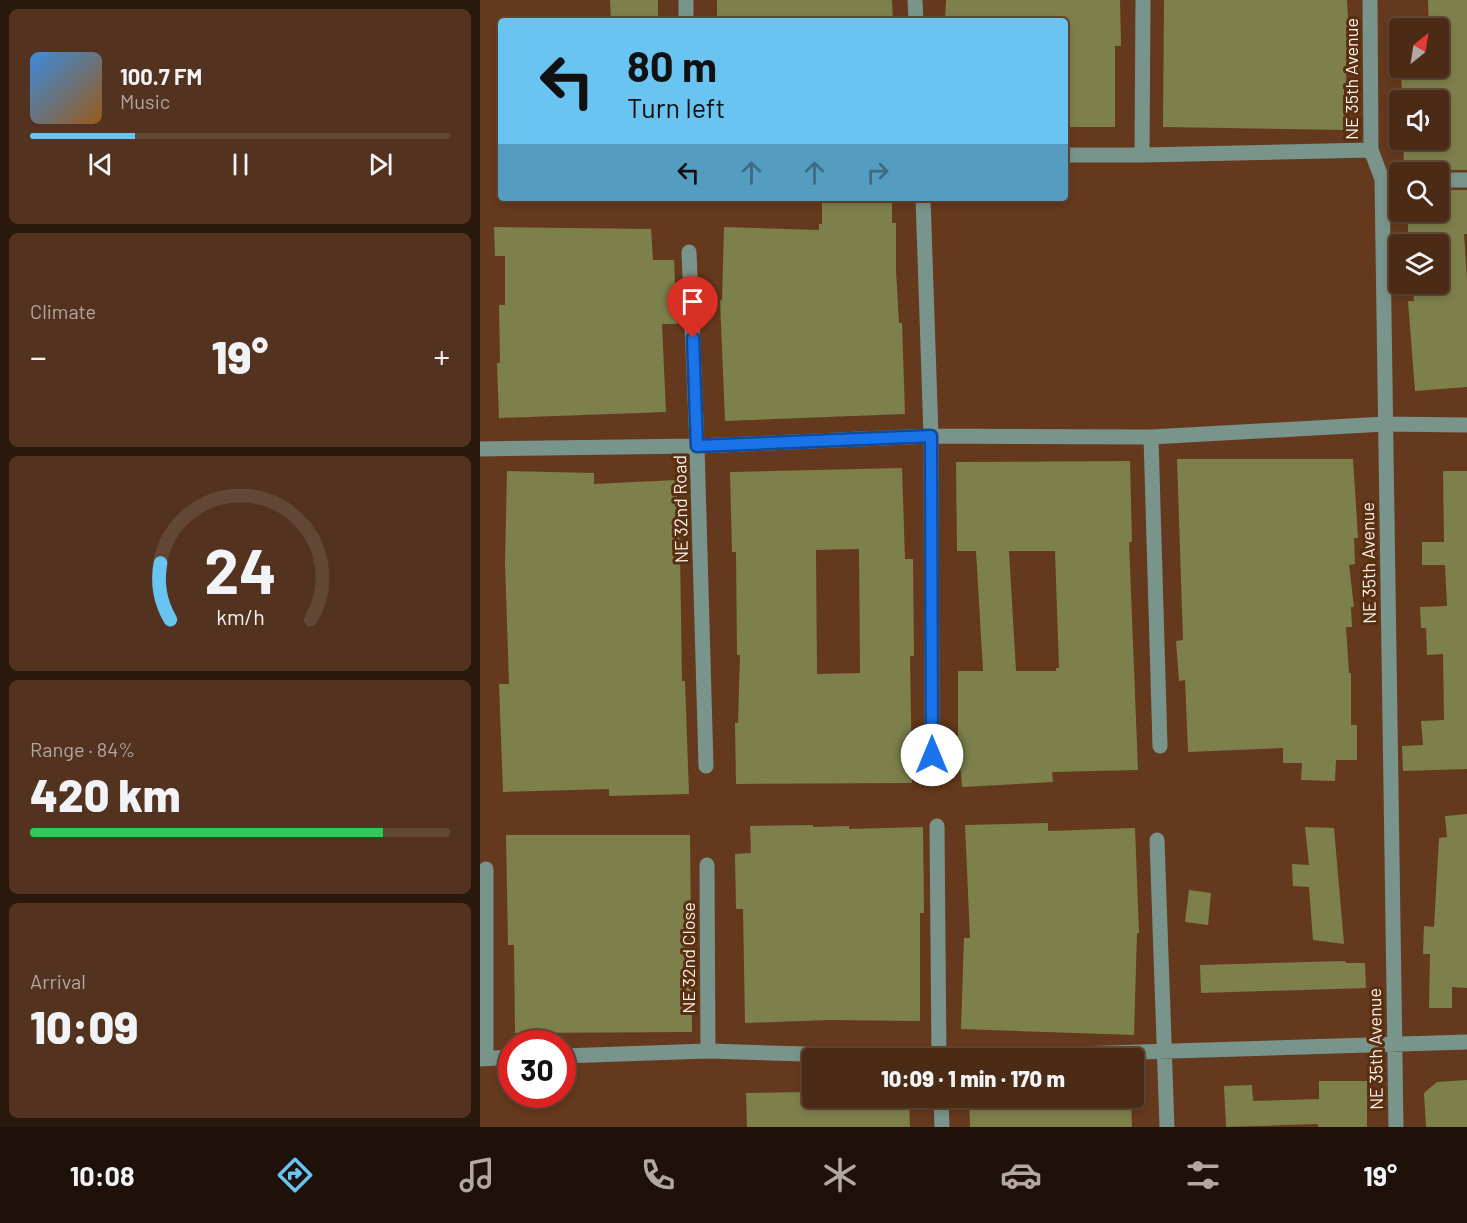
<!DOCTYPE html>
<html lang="en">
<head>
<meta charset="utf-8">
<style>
	body { margin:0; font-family:Barlow,sans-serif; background:#53331f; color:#f1f3f6; height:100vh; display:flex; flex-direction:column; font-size:22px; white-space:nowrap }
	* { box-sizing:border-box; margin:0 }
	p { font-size:20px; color:#b2a7a1 }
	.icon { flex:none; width:33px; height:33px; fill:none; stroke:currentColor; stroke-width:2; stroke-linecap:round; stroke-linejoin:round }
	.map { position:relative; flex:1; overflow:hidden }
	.side { display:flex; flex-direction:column; gap:9px; padding:9px; background:#2a180c; width:480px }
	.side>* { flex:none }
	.top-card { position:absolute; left:18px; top:18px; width:570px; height:183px; border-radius:6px; box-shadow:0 3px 9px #0003,0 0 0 2px #634735; background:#69c4f1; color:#111; overflow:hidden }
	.needle { width:39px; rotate:30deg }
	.controls { position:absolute; left:909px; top:18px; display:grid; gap:12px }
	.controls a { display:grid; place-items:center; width:60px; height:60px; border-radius:6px; background:#4c2b16; box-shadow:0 3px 9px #0003,0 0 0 2px #634735; font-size:30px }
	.speed { position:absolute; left:18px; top:1030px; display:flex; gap:12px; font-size:30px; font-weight:700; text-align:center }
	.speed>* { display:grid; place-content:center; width:78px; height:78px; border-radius:50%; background:#4c2b16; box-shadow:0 3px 9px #0003,0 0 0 2px #634735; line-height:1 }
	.speed .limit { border:9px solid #d22; background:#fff; color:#111 }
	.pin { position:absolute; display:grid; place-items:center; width:51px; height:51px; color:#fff; margin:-62px -26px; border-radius:50% 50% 50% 0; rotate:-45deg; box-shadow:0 0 6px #0007 }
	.pin .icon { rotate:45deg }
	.me { position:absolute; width:66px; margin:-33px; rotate:0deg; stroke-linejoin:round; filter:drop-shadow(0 0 4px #0008) }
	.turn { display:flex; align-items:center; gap:21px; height:126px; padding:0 30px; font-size:27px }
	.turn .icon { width:78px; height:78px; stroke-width:2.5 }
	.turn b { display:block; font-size:42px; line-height:51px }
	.lanes { display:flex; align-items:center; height:57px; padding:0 30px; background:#0003; justify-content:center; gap:30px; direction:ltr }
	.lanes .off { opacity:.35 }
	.big { font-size:45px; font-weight:800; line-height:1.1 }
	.side .widget { flex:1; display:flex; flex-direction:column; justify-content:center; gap:9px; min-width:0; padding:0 21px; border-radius:9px; background:#53331f }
	.side .dial { align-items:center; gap:0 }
	.dial svg { height:156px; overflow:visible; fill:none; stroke:#634735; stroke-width:7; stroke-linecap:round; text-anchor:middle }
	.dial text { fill:#f1f3f6; stroke:none }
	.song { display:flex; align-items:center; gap:18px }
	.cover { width:72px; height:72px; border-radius:9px; background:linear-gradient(135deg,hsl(210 70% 55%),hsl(30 70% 35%)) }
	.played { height:6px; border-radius:3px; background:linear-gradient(90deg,#69c4f1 25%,#634735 25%) }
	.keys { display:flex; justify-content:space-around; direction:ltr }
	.heat { display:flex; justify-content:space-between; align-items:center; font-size:33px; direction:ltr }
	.charge { height:9px; border-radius:4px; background:linear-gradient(90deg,#34c759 84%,#634735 0) }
	.trip { position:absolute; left:322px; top:1048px; width:342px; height:60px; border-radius:6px; background:#4c2b16; box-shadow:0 3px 9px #0003,0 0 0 2px #634735; font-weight:800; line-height:60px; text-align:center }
	.dock { display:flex; height:96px; justify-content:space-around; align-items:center; background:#1e1109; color:#b2a7a1 }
	.dock .icon { width:42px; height:42px }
	.dock .current { color:#69c4f1 }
	.dock b { font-size:27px; color:#f1f3f6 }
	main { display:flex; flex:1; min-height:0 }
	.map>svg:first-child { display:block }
	.building { fill:#7d804b; fill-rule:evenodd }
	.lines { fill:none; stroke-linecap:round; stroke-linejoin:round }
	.minor { stroke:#79948a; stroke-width:15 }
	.route-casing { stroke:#114b97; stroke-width:15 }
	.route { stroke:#1a73e8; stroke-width:10 }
	.labels { text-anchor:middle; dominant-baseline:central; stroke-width:6; stroke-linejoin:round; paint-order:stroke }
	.street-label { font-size:18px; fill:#fdf2eb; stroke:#592f11 }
</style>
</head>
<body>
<main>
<section class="side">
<div class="widget">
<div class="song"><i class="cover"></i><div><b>100.7 FM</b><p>Music</p></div></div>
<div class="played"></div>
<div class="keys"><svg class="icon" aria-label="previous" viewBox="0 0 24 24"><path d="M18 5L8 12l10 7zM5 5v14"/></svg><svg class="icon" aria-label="pause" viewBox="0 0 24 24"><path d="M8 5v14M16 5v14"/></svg><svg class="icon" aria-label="next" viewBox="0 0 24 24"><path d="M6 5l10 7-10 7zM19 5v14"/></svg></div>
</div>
<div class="widget"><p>Climate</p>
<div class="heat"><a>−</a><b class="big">19°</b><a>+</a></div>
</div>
<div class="widget dial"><svg viewBox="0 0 100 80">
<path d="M14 69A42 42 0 1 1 86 69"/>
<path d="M14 69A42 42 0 0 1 9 40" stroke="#69c4f1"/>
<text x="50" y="56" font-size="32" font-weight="700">24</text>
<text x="50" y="72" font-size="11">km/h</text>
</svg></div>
<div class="widget"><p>Range · 84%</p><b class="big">420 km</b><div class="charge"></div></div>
<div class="widget"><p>Arrival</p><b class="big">10:09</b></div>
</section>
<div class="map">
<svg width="987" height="1127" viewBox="0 0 987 1127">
	<rect width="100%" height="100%" fill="#65391d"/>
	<!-- building -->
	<path class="building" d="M130 0H178V21H131Z
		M237 0H412L413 21H237Z
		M466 0H640L641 46H635V127H585V21H465Z
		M684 0H867L869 40H867L865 130 683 127Z
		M948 0H987V170H958V167H924L923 140H958V100H922L921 70 958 69V28H949Z
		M958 190H987V234H984L987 279V387L935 391 928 301H934L933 284H958V244H950V234L928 235V212H958Z
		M342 198H412V223H416V270L419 323H422L425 414 245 421 240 300H242L244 227 339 230V224H342Z
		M14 227 171 229 173 260H194L197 324H182L186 412 19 418 17 363H20L19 305H25V256H15Z
		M697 459H873L878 538H874L875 564 869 565 874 607H871L872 627H866L869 673H871V725H877V760H856L855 781 821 780 822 763H803V748L708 752 705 680 699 681 696 641 703 640Z
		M650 461 652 542H649L658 770 572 772 573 782 482 787 478 740V671H503L496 551H477L476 462ZM529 551H575L579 668H576V671H536Z
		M422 468 425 559H433L434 656H430L432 783 256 784 255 723H258L260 655H257L256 552H252L250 472ZM379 549 380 673 337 674 336 550Z
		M27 471 114 473V484L196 480 200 552 202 681H205L209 794 129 796V789L23 792 19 684H29L25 562Z
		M963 471H987V769L923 771 922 746 943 745 941 721 964 720 963 654 947 655 946 628H941L940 607 967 606 965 565H942V542H964Z
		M987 814V988L972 987V1008H949L950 954H943L944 926 954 927 959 838 967 837 965 816Z
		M568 823V831L655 828 659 933H657L654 1035 481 1029 484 938H490L485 825Z
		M333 825V827L369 826V829L443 827 444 913H440V1021L349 1020 265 1023 263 909H256L255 854 271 853 270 826Z
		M825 827 854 828 864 944 833 940 829 887 813 886 812 864 829 865Z
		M26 835H210L212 1032 35 1033 34 945H28Z
		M709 890 731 893 728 925 705 922Z
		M865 961 866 963H885L886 988 721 993 720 965Z
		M987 1080V1127H946L944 1093 957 1082Z
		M839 1081H887V1127H838V1124L746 1127 744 1086 772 1085 773 1101 839 1099Z
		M333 1092V1098H429L430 1127H267L266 1093Z
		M489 1098H651L652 1127H490Z"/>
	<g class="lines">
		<!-- minor -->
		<path class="minor" d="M206 0V21
			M435 0 436 21
			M890 0 891 150 902 179 916 1127
			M585 155H662L891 150
			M662 155 663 0
			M902 179 920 180
			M958 180H987
			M443 198 451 436 452 755
			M209 252 217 446 226 766
			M671 437 680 746
			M0 449 217 446 451 436 671 437 905 424 987 425
			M457 826 459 1059
			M677 840 687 1127
			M227 865 228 1051
			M82 1056 228 1051 459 1058 987 1042
			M6 1058V869
			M0 1059 32 1057
			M461 1098 462 1127"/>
	</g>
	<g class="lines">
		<!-- route casing -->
		<g class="route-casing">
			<path id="route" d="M213 338 217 446 451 436 452 755"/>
		</g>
		<!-- route -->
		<use href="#route" class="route"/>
	</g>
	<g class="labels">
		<!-- street labels -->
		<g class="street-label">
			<text transform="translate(871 79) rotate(-90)">NE 35th Avenue</text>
			<text transform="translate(200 509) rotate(-91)">NE 32nd Road</text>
			<text transform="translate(888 563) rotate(-91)">NE 35th Avenue</text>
			<text transform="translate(208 958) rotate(-90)">NE 32nd Close</text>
			<text transform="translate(895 1049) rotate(-91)">NE 35th Avenue</text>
		</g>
	</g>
</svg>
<div class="controls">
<a><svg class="needle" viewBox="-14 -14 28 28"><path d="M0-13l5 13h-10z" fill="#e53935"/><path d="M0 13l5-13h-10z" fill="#b2a7a1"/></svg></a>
<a><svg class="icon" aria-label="sound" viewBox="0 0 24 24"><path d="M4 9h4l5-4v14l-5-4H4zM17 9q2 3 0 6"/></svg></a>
<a><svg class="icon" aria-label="search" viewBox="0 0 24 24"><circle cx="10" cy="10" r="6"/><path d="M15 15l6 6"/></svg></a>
<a><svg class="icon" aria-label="layers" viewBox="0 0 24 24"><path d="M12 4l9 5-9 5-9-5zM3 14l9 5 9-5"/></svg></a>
</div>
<div class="speed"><div class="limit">30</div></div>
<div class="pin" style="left:213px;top:338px;background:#d93025"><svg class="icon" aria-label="arrive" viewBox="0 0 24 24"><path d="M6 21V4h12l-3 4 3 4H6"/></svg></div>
<svg class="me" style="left:452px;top:755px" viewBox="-20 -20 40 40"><circle r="19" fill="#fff"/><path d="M0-13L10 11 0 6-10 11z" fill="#1a73e8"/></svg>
<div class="trip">10:09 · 1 min · 170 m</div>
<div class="top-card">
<div class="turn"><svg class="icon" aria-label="left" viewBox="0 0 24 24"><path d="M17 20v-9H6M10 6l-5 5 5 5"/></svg><div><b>80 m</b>Turn left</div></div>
<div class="lanes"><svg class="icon" aria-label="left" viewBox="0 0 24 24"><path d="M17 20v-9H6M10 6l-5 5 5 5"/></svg><svg class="icon off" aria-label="ahead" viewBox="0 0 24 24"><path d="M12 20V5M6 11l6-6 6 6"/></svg><svg class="icon off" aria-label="ahead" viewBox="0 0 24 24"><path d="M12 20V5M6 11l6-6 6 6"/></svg><svg class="icon off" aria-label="right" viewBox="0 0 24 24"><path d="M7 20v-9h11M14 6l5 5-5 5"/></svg></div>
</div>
</div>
</main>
<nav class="dock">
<b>10:08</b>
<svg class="icon current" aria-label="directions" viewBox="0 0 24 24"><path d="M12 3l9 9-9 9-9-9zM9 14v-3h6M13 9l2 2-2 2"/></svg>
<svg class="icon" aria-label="music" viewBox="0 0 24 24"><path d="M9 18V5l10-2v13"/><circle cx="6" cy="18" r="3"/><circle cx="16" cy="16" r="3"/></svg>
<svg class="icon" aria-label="phone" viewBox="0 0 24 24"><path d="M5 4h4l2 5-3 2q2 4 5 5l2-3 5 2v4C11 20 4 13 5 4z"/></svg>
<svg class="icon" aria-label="climate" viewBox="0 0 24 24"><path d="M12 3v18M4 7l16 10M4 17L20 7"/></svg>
<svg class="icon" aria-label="car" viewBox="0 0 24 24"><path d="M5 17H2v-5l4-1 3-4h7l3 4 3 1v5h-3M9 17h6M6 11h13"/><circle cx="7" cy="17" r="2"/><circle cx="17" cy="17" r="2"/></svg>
<svg class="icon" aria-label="filters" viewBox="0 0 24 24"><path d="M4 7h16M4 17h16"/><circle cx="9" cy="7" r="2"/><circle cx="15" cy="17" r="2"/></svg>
<b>19°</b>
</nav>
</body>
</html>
